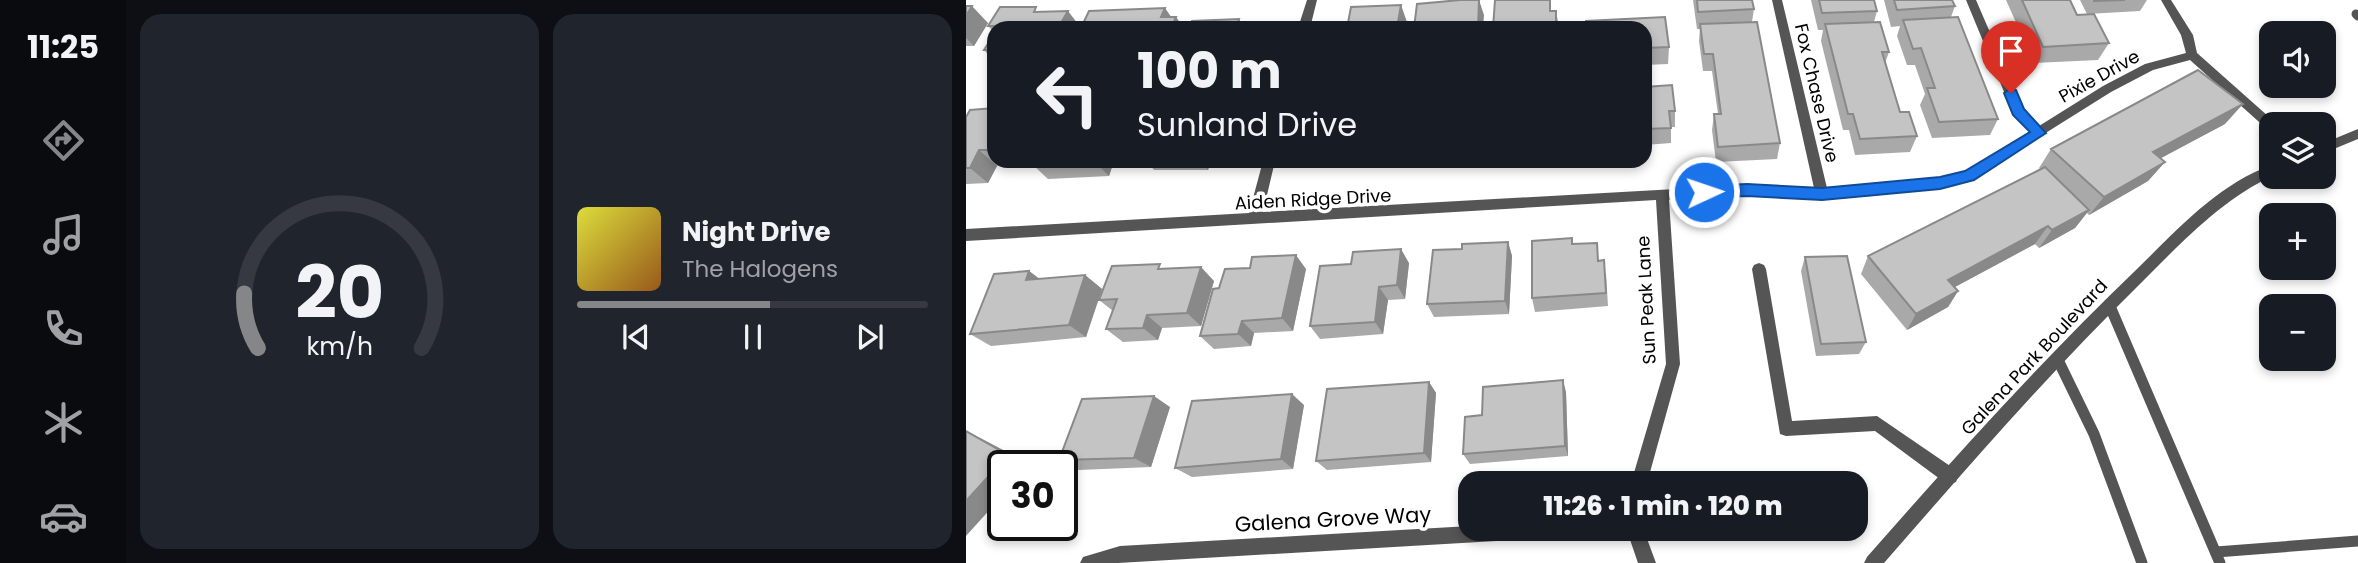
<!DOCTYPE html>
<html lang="en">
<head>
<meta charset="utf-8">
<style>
	body { margin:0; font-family:Poppins,sans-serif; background:#20242c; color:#f1f3f6; height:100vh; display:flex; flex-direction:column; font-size:26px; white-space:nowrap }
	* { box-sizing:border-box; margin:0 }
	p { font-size:23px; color:#9ea1a6 }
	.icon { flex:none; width:38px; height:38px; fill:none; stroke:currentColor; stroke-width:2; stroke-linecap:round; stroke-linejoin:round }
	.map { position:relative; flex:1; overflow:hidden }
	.panel { display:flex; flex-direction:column; gap:14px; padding:14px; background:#0d0f14; width:840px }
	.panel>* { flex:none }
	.guide { position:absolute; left:21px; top:21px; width:665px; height:147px; border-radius:21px; box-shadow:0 4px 10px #0003; background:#171b24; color:#f1f3f6; overflow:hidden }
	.controls { position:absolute; left:1293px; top:21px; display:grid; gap:14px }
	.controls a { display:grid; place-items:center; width:77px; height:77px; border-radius:14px; background:#171b24; box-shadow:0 4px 10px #0003; font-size:35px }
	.speed { position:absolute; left:21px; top:450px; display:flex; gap:14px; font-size:35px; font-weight:700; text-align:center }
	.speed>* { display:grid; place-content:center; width:91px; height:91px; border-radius:50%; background:#171b24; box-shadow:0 4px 10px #0003; line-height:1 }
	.speed .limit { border:4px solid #111; border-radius:10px; background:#fff; color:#111 }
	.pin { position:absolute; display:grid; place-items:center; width:60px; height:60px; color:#fff; margin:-72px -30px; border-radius:50% 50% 50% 0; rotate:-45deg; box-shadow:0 0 7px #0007 }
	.pin .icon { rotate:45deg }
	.me { position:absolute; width:77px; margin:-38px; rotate:87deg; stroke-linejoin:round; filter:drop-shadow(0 0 5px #0008) }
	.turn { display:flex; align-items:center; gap:24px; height:147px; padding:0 35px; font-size:32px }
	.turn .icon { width:91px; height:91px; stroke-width:2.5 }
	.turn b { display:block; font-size:49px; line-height:60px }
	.panel .card { flex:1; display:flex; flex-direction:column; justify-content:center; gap:10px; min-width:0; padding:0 24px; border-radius:21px; background:#20242c }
	.panel .dial { align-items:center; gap:0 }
	.dial svg { height:182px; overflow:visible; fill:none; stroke:#363941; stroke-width:7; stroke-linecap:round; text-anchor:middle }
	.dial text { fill:#f1f3f6; stroke:none }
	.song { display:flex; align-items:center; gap:21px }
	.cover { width:84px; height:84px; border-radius:10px; background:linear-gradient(135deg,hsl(60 70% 55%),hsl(30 70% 35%)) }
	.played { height:7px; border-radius:4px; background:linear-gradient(90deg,#858687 55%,#363941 55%) }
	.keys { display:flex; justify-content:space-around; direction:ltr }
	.panel .tiles { flex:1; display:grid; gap:14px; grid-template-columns:repeat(2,1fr) }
	.trip { position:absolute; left:492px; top:471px; width:410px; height:70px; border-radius:21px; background:#171b24; box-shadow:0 4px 10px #0003; font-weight:800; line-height:70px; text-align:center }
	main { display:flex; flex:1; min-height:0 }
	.menu { display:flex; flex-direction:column; width:126px; justify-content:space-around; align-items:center; background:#090b0e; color:#9ea1a6 }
	.menu .icon { width:49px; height:49px }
	.menu .on { color:#858687 }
	.menu b { font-size:32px; color:#f1f3f6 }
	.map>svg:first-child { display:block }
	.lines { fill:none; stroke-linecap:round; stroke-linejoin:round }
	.service-far1 { stroke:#555; stroke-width:9 }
	.service { stroke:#555; stroke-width:11 }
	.minor { fill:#555; fill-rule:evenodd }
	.tertiary { fill:#555; fill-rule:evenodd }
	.wall { fill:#a9a9a9 }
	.shaded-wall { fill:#898989 }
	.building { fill:#c4c4c4; stroke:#898989; stroke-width:2 }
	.route { fill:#1a73e8; stroke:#114b97; stroke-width:2 }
	.labels { text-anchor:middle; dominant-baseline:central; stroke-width:7; stroke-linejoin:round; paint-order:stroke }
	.street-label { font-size:18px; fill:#000; stroke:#fff }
	.near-street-label { font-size:21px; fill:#000; stroke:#fff }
</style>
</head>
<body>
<main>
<nav class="menu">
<b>11:25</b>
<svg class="icon on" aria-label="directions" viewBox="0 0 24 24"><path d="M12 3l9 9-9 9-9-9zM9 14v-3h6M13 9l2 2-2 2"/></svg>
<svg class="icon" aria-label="music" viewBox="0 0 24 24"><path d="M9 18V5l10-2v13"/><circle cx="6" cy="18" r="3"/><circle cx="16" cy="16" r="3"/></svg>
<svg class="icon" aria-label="phone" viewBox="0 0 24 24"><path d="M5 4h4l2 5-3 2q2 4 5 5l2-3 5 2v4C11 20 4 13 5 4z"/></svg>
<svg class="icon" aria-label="climate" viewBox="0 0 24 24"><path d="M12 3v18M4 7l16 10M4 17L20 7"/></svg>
<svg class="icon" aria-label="car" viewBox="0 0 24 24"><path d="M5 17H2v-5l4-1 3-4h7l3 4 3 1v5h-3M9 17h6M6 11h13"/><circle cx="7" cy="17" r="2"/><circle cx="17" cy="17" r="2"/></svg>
</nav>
<section class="panel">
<div class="tiles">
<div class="card dial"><svg viewBox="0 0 100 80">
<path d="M14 69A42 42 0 1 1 86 69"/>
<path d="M14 69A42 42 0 0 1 8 45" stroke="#858687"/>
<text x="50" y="56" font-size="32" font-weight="700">20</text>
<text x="50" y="72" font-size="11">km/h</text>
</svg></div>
<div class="card">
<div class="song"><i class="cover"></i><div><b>Night Drive</b><p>The Halogens</p></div></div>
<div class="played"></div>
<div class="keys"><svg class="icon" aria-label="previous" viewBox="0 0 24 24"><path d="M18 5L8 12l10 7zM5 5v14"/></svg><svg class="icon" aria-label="pause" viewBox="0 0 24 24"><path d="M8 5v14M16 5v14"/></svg><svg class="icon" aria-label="next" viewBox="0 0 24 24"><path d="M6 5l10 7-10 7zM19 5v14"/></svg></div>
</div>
</div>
</section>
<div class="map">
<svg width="1392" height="563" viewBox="0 0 1392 563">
	<rect width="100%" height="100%" fill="#fff"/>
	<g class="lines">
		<!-- service-far1 -->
		<path class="service-far1" d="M1390 14 1392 16"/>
		<!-- service -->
		<path class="service" d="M1143 304 1254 563
			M1091 358 1128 434 1176 563
			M1250 552 1392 541"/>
		<!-- minor -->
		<path class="minor" d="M341 0H351L344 28H332Z
			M806 0H816L861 188 974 178 999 172 1064 131 1046 111 1000 0H1010L1057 109 1073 126 1137 86 1179 64 1220 53 1215 35 1195 0H1205L1227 35 1231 53 1311 124H1306V131L1302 130 1224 60 1187 70 1145 92 1003 181 974 188 906 196 856 199 781 195 703 200 714 364 681 483H665L700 364 690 200 0 241V229L283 213 297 161H309L297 212 781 185 848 188Z
			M793 263 798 265 800 269 826 421 911 416 990 470 992 476 990 482 984 484 978 482 909 431 820 436 814 434 786 269 788 265Z
			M504 526V528H623L621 534 615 536 152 563H114L117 557 154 546Z
			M660 528H677L690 563H672Z"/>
		<!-- tertiary -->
		<path class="tertiary" d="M1392 129V139L1358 153V143Z
			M1306 165V176C1254 201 1214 244 1174 284 1084 372 1001 468 918 563H898L901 557C988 458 1076 360 1171 269 1211 230 1252 184 1306 165Z"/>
	</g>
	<!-- wall -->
	<path class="wall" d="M727 0H786L788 9 786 22 814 143 811 159 750 162 746 130 748 114H752L746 71H737L733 41 734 29H731Z
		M845 0H908L911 11 908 22 923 52 919 63 934 112 951 136 944 152 889 155 883 130H877L855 41 857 30H852Z
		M918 0H986L989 6 985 17 1032 119 1024 135 966 138 954 105 959 94 949 65H941L931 36 934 26 925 27Z
		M1040 0H1104L1111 15 1143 43 1132 60 1068 63Z
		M1114 0H1181L1174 11 1121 14Z
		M0 6 22 23 8 46H0Z
		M74 12 115 27 205 17 218 28H28V32L22 26Z
		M679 28 703 47 702 64 679 65Z
		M28 34V61L18 50Z
		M679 87 709 111V127H705V143L679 145Z
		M28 108V161H46L44 165 31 166 22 183 0 184V117Z
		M1259 124 1194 158 1199 162 1182 181 1123 215 1121 213 1109 228 1073 248 1069 244 989 287 992 291 982 307 941 330 895 274 902 256 1074 169 1073 168 1085 149Z
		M67 161H148L143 176 82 179 66 164Z
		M180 161H245L242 170H188Z
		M364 161H411L366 164Z
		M542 242 546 256 543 314 468 317 461 304 496 249Z
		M607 244 633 261 640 274 642 306 569 312 566 298Z
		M839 257 900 342 893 354 850 356 835 271Z
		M443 263 439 299 422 300 417 334 354 339 344 326Z
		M199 269 248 281 235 326 196 328 192 340 157 342 140 329 147 311 133 300Z
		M340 269 327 331 288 333 285 346 248 349 234 336 253 288Z
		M63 271 74 279 119 275 136 289 120 337 25 346 4 334Z
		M463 382 470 393 465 462 361 470 350 461Z
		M600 392 602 456 504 464 497 454 516 415Z
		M338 405 327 469 226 477 209 468Z
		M204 407 185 467 113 470 93 460Z"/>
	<!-- shaded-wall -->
	<path class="shaded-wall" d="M513 0 518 15 517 28H512Z
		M435 5 441 22 440 28H431Z
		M6 6 22 23 8 46 0 38V16Z
		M199 8 208 21 210 17 218 28H202L195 17Z
		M102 11 115 28H92Z
		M590 11 593 28H590Z
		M273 19 278 28H270Z
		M1277 104 1259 124 1171 171 1187 152Z
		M13 150 31 166 22 183 4 168Z
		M128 161H148L143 176Z
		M235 161H245L242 170Z
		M1199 162 1182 181 1123 215 1138 197Z
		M1123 210 1109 228 1073 248 1086 230Z
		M1082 226 1069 244 972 296 982 280Z
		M542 242 546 256 543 314 539 301Z
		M435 249 443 263 439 299 431 285Z
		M330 255 340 269 327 331 316 318Z
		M235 267 248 281 235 326 221 313Z
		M63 271 81 285 60 280Z
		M119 275 136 289 120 337 103 325Z
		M413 287 422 300 417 334 409 322Z
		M992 291 982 307 941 330 950 314Z
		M181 315 196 328 192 340 177 328Z
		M276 321 288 333 285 346 272 334Z
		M597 380 600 392 602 456 599 446Z
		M463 382 470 393 465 462 458 453Z
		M326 394 338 405 327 469 315 459Z
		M188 396 204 407 185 467 168 458Z
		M0 431 20 441 64 464 63 466H37V495L0 536Z"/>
	<!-- building -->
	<path class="building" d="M494 0H513L512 28H448L451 4Z
		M529 0H584V11H590V28H527Z
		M731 0H786L788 9 732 12Z
		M853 0H908L911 11 856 13Z
		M928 0H986L989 6 931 10Z
		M1056 0H1104L1111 15 1128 14 1143 43 1077 47Z
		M1128 0H1159L1128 1Z
		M435 5 431 28H381L385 7Z
		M0 6H6L0 16Z
		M34 7H70L68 12 102 11 92 28H32L33 26H22Z
		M199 8 195 17H210L205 28H115L123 11Z
		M699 17 703 47 679 48V28H620V21Z
		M992 17 1032 119 973 122 961 88H969L955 48 947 49 937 20Z
		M273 19 270 28H223L226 21Z
		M791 22 814 143 752 147 748 114H755L747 54H738L734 24Z
		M914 22 923 52H916L934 112H943L951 136 894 139 887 114H882L859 24Z
		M28 34V50H18Z
		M1232 70 1277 104 1187 152 1199 162 1138 197 1085 149Z
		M706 85 709 111H703L705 128 679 129V87Z
		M28 108V121L26 125H28V147L27 150H13L4 168H0V117L4 110Z
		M67 161H118L66 164Z
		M1079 167 1123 210 1086 230 1082 226 982 280 992 291 950 314 902 256Z
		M606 238V244L631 243 632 261 638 260 640 293 566 298V241Z
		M542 242 539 301 461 304 467 250 496 249V244Z
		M435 249 431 285 413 287 409 322 344 326 354 266 385 264 387 252Z
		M330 255 316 318 276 321 272 334 234 336 247 289 253 288 259 269 284 268 286 257Z
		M881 256 900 342 855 344 839 257Z
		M194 264 192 269 235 267 221 313 181 315 177 328 140 329 151 299 133 300 146 266Z
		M63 271 60 280 119 275 103 325 4 334 28 274Z
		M597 380 599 446 497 454 499 417 516 415 517 387Z
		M463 382 458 453 350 461 361 389Z
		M326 394 315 459 209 468 226 401Z
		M188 396 168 458 93 460 116 399Z
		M0 431 42 455 0 501Z"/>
	<!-- route -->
	<path class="route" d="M1045 88 1050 90 1058 109 1080 133 1008 180 974 189 856 200 781 196 738 198 731 192 738 186 781 184 856 188 974 177 999 171 1064 132 1047 115 1038 93Z"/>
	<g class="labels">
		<!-- street labels -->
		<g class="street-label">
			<text transform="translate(1133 76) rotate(-29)">Pixie Drive</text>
			<text transform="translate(851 93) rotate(77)">Fox Chase Drive</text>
			<text transform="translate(347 199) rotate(-3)">Aiden Ridge Drive</text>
			<text transform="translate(680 300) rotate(-93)">Sun Peak Lane</text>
			<text transform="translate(1068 357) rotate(-47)">Galena Park Boulevard</text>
		</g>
		<!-- near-street labels -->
		<g class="near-street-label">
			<text transform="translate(367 519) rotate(-3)">Galena Grove Way</text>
		</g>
	</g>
</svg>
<div class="controls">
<a><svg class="icon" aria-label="sound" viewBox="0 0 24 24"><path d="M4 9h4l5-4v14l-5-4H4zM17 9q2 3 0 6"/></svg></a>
<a><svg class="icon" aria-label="layers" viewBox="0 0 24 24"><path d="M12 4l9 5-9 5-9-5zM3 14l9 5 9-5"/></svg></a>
<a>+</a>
<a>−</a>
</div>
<div class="speed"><div class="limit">30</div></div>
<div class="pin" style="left:1045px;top:93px;background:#d93025"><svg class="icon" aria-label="arrive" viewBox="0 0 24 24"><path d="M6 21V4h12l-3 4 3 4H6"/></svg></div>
<svg class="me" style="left:738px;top:192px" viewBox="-20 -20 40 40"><circle r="17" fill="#1a73e8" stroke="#fff" stroke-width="3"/><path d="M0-11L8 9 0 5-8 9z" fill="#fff"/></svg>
<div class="trip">11:26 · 1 min · 120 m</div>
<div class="guide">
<div class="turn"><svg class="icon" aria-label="left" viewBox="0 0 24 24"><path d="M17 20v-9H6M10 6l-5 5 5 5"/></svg><div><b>100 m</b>Sunland Drive</div></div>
</div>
</div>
</main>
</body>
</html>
